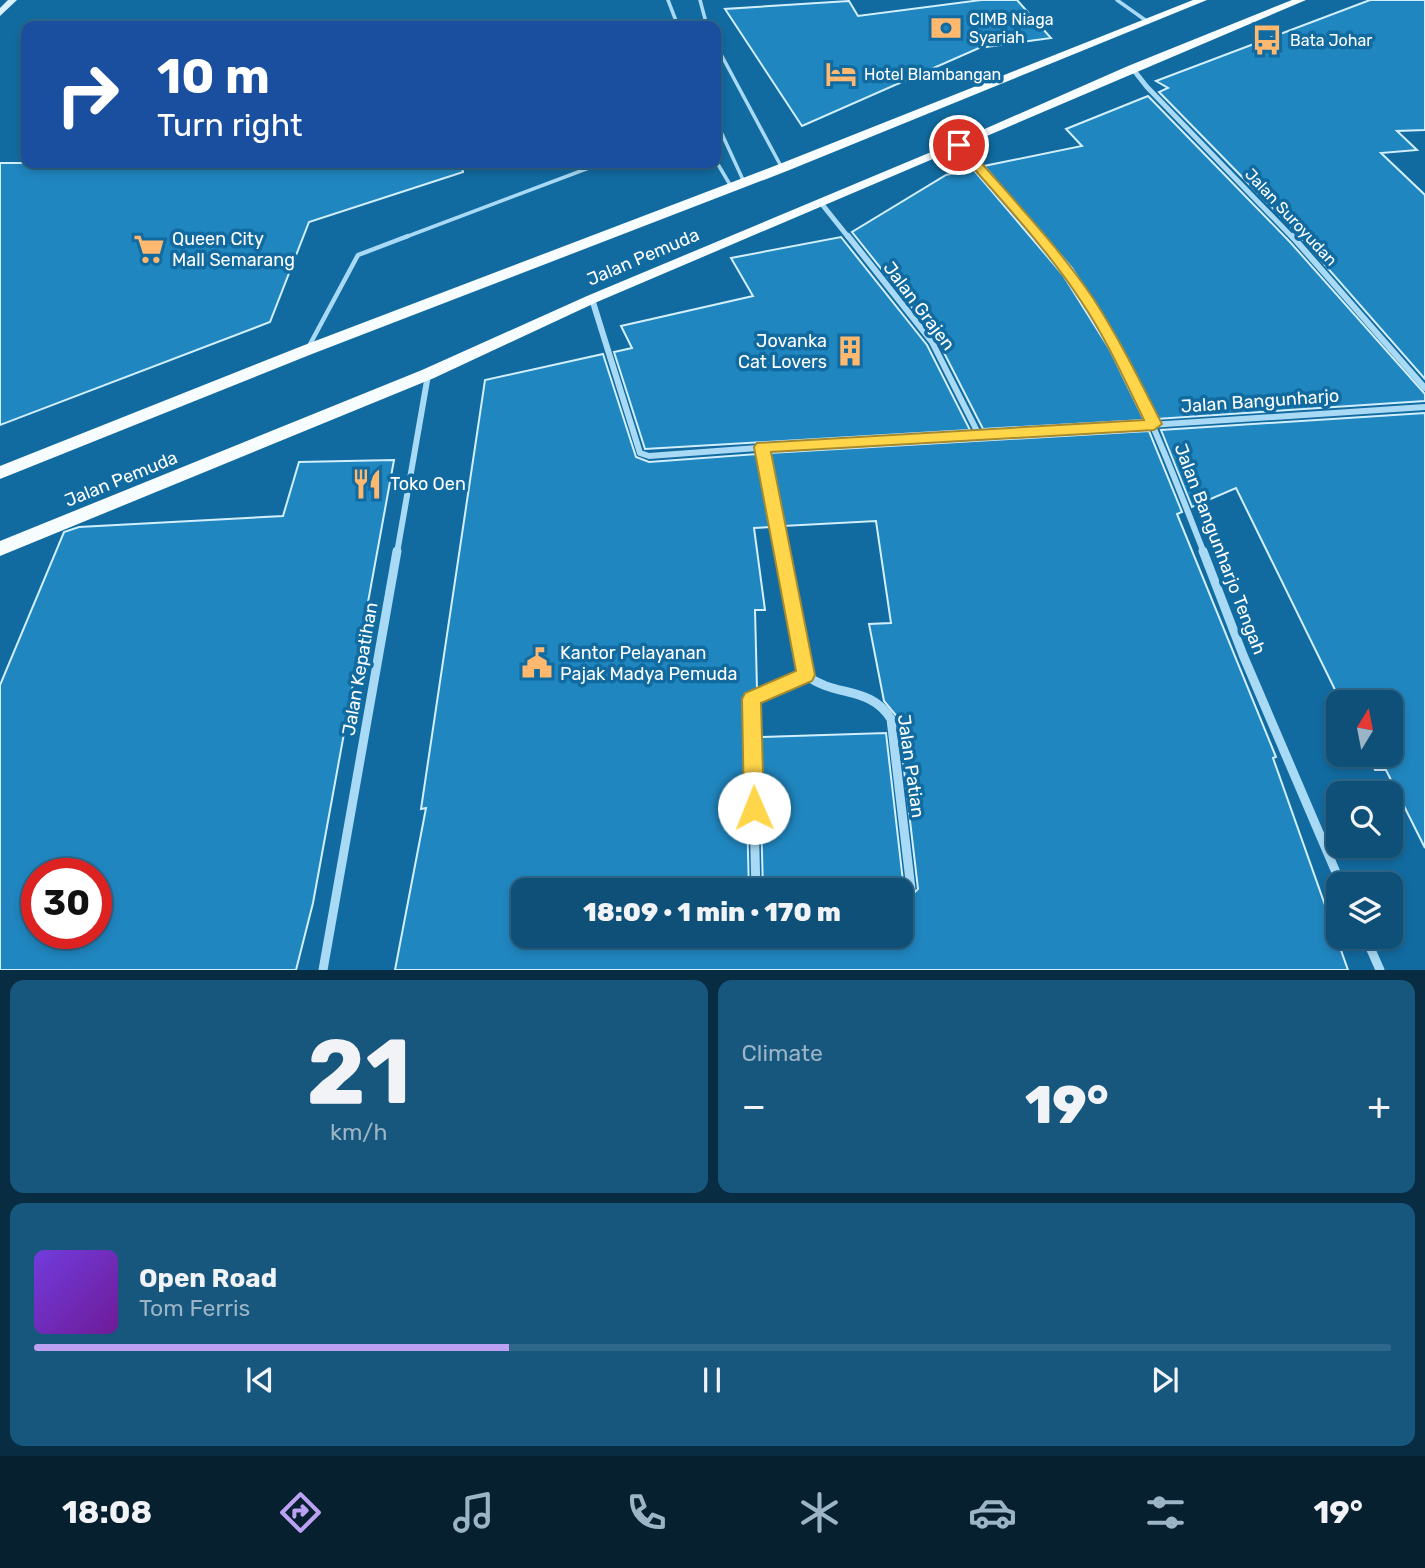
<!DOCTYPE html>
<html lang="en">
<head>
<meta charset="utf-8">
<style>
	body { margin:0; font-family:Rubik,sans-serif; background:#17577d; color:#f1f3f6; height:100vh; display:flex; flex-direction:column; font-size:26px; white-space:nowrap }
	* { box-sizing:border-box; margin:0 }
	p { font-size:23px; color:#9bb5c6 }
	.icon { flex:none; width:38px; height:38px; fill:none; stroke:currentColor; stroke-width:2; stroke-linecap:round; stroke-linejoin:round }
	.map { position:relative; height:970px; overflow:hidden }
	.details { display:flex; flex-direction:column; gap:10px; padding:10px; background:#082c42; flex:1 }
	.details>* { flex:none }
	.guide { position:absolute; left:21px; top:21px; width:700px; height:147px; border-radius:14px; box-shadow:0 4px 10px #0003,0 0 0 2px #2e678a; background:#1a4fa0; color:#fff; overflow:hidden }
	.needle { width:46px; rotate:10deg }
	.tools { position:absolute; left:1326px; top:690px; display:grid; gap:14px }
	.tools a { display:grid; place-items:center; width:77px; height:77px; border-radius:14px; background:#0e5078; box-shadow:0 4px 10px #0003,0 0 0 2px #2e678a; font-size:35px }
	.speed { position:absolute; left:21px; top:858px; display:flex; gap:14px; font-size:35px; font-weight:700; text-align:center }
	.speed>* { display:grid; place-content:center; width:91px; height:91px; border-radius:50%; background:#0e5078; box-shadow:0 4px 10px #0003,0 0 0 2px #2e678a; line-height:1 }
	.speed .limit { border:10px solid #d22; background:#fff; color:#111 }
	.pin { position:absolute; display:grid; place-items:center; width:60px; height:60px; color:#fff; margin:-30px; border:4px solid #fff; border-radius:50%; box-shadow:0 2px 7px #0007 }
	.me { position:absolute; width:77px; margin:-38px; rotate:359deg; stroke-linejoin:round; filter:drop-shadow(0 0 5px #0008) }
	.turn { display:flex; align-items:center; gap:24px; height:147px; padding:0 21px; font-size:32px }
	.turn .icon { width:91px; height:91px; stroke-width:2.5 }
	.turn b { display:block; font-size:49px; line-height:60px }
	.big { font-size:52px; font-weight:800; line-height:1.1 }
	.details .card { flex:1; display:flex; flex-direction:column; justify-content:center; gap:10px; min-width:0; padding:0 24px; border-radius:14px; background:#17577d }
	.details .dial { align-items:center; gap:0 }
	.dial b { font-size:91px; line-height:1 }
	.song { display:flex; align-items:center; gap:21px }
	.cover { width:84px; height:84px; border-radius:10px; background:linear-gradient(135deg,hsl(260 70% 55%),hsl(280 70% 35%)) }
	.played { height:7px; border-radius:4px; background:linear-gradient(90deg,#bca0f2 35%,#2e678a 35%) }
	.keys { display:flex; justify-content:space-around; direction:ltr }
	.heat { display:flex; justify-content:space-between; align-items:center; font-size:38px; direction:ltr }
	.details .tiles { flex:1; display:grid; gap:10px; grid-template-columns:1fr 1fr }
	.card:last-child { grid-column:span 2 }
	.trip { position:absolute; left:511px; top:878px; width:402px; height:70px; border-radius:14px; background:#0e5078; box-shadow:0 4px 10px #0003,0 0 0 2px #2e678a; font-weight:800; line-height:70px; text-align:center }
	.menu { display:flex; height:112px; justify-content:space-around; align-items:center; background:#062030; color:#9bb5c6 }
	.menu .icon { width:49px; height:49px }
	.menu .on { color:#bca0f2 }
	.menu b { font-size:32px; color:#f1f3f6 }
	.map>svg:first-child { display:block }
	.building { fill:#2086bf; stroke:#d2effe; stroke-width:2; fill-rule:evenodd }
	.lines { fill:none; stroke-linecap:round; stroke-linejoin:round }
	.service-far1 { stroke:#a9daf5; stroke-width:3.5 }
	.service { stroke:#a9daf5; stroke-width:4.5 }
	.minor-far2 { stroke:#a9daf5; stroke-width:5 }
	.minor-far1 { stroke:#a9daf5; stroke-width:6 }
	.minor { stroke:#a9daf5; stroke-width:9 }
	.secondary { fill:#daf0fd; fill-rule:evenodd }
	.primary { fill:#f7fcff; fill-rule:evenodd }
	.route { fill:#ffd54a; stroke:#a68a30; stroke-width:2 }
	.labels { text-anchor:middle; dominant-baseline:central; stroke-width:7; stroke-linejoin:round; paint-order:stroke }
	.far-poi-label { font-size:16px; fill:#fff; stroke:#126ba0; text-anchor:start }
	.far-street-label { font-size:16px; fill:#fff; stroke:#126ba0 }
	.poi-label { font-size:18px; fill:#fff; stroke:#126ba0; text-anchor:start }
	.street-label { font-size:18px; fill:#fff; stroke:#126ba0 }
</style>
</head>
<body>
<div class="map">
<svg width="1425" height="970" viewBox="0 0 1425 970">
	<rect width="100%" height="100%" fill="#126ba0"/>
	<!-- building -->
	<path class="building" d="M981 0H1017L1051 38 979 48 802 126 725 9 849 1 858 16Z
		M1370 0H1425V130L1397 131 1417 150 1381 153 1425 195V379L1296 232 1159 92 1168 88 1156 81Z
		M1148 96 1290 242 1425 394V401L1156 419 1120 344 1072 268 984 166 1082 146 1066 129Z
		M0 163H461L463 172 309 222 270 322 0 425Z
		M973 169 1063 275 1110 350 1144 420 983 429 937 339 852 232 946 175Z
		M841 237 927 345 970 430 645 449 614 352 632 348 621 326 753 296 731 258Z
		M603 354 636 457 649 462 757 454 771 527 754 528 765 610H755L757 689 748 693 744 699 749 891H523V936H901V891H763L759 737 886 733 904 890 911 896 918 889 898 718 884 701 869 624 891 623 876 521 783 526 769 453 1149 431 1182 512 1177 514 1276 757 1273 758 1348 970H395L426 808 421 809 485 380Z
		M1425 413V848L1386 770H1375L1367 754H1391V702H1341L1236 488 1192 507 1161 430Z
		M394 460 313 903 296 970H0V685L64 532 79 527 283 516 299 462ZM37 873H96V933H37Z"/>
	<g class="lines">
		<!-- service-far1 -->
		<path class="service-far1" d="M668 0 678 26
			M700 0 707 26
			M1117 0 1148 22
			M716 45 782 168
			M716 121 744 182
			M716 161 732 188
			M403 238 602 163"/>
		<!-- service -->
		<path class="service" d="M308 348 358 255 408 236"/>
		<!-- minor-far2 -->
		<path class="minor-far2" d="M1132 68 1147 87 1293 238
			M959 145 1040 238
			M821 203 849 238"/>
		<!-- minor-far1 -->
		<path class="minor-far1" d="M848 236 932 342 979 435
			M1039 236C1119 328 1160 441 1204 553
			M1292 236 1425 388
			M592 299 640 453 649 456 882 439 1012 434 1425 407
			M762 447 782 553
			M397 553 428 375"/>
		<!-- minor -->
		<path class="minor" d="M782 551 806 675C835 698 870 685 891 719L911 889
			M1203 551 1243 655 1341 884
			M756 891 751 699 806 675
			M1365 936 1380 970
			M323 970 397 551"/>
		<!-- secondary -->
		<path class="secondary" d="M8 0H17L0 16V8Z"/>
		<!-- primary -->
		<path class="primary" d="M1193 0H1207L787 171 312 354 0 479V466L302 346 777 165Z
			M1292 0H1306L597 302 434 378 0 556V541L422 370 587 296 955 142 1128 66Z"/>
	</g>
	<!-- route -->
	<path class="route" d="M955 142H963C1007 193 1055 242 1093 298 1119 338 1140 381 1162 424L1154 430 771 452 815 675 812 681 761 703 764 808 761 815 754 818 747 815 744 808 742 699 745 693 796 671 754 447 757 443 1144 420C1124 379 1106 338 1081 301 1045 246 998 197 955 147Z"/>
	<!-- icons -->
	<defs>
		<g id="bank-bare" transform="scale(2.415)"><path d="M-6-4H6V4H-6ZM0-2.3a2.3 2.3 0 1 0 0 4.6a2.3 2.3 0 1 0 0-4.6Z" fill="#ffb86d" stroke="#126ba0" stroke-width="2.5" paint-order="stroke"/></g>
		<g id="bus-bare" transform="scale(2.415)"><path d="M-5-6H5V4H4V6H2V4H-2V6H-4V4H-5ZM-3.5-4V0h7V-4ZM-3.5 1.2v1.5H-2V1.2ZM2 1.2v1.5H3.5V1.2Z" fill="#ffb86d" stroke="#126ba0" stroke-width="2.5" paint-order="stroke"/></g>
		<g id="hotel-bare" transform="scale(2.415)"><path d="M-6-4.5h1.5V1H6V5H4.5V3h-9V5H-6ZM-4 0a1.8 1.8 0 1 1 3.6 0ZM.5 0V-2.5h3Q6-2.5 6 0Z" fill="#ffb86d" stroke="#126ba0" stroke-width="2.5" paint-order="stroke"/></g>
		<g id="supermarket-bare" transform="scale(2.415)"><path d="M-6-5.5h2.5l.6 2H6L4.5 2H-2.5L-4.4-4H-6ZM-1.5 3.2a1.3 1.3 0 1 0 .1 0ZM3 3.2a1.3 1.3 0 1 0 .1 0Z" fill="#ffb86d" stroke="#126ba0" stroke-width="2.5" paint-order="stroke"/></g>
		<g id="building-bare" transform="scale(2.415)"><path d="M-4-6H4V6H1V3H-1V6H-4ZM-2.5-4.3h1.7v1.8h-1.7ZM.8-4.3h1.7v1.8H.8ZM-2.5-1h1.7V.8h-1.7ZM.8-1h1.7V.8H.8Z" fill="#ffb86d" stroke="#126ba0" stroke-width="2.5" paint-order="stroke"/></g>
		<g id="restaurant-bare" transform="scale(2.415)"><path d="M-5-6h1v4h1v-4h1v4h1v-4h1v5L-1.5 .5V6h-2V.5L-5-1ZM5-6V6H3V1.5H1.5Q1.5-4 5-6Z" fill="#ffb86d" stroke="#126ba0" stroke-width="2.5" paint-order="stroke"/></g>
		<g id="civic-bare" transform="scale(2.415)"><path d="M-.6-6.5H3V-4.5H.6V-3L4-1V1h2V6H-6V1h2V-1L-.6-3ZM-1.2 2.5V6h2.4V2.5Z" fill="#ffb86d" stroke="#126ba0" stroke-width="2.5" paint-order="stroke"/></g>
	</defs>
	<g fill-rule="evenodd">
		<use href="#bank-bare" x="946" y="28"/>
		<use href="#bus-bare" x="1267" y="40"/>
		<use href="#hotel-bare" x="841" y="74"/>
		<use href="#supermarket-bare" x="149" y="249"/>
		<use href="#building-bare" x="850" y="351"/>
		<use href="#restaurant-bare" x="367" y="484"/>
		<use href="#civic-bare" x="537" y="663"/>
	</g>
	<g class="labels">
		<!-- far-poi labels -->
		<g class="far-poi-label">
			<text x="969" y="19">CIMB Niaga<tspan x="969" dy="18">Syariah</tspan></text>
			<text x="1290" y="40">Bata Johar</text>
			<text x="864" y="74">Hotel Blambangan</text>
		</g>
		<!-- far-street labels -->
		<g class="far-street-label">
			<text transform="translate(1291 217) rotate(47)">Jalan Suroyudan</text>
		</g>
		<!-- poi labels -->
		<g class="poi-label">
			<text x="172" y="239">Queen City<tspan x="172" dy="21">Mall Semarang</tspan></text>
			<text x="827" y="341" text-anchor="end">Jovanka<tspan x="827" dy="21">Cat Lovers</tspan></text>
			<text x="390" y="484">Toko Oen</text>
			<text x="560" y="653">Kantor Pelayanan<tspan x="560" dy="21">Pajak Madya Pemuda</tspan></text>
		</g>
		<!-- street labels -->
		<g class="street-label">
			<text transform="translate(643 257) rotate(-23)">Jalan Pemuda</text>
			<text transform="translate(919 306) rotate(53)">Jalan Grajen</text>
			<text transform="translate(1260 401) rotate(-4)">Jalan Bangunharjo</text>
			<text transform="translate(121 479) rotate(-22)">Jalan Pemuda</text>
			<text transform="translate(1220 549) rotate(69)">Jalan Bangunharjo Tengah</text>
			<text transform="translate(360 669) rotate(-80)">Jalan Kepatihan</text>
			<text transform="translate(911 766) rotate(82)">Jalan Patian</text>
		</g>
	</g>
</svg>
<div class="tools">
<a><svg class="needle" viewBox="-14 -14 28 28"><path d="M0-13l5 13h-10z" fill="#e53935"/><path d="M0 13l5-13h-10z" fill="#9bb5c6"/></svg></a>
<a><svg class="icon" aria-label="search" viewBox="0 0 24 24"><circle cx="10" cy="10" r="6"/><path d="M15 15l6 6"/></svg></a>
<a><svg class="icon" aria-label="layers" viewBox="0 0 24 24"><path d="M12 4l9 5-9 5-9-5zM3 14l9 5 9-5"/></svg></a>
</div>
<div class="speed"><div class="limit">30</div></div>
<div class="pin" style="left:959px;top:145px;background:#d93025"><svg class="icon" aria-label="arrive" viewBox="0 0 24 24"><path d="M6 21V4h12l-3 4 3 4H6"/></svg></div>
<svg class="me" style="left:754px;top:808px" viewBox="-20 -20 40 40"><circle r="19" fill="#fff"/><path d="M0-13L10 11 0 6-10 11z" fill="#ffd54a"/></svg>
<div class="trip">18:09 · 1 min · 170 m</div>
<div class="guide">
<div class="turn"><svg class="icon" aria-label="right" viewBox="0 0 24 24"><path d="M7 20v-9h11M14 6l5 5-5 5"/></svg><div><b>10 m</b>Turn right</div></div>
</div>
</div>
<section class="details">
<div class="tiles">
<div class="card dial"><b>21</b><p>km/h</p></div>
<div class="card"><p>Climate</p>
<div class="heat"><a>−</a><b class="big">19°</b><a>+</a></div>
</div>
<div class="card">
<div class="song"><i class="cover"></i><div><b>Open Road</b><p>Tom Ferris</p></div></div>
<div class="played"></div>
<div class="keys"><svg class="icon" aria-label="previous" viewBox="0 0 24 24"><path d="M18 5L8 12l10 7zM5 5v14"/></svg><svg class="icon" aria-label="pause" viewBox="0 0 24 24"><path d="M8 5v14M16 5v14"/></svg><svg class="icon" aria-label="next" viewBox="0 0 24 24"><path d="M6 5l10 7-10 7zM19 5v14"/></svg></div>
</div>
</div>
</section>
<nav class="menu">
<b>18:08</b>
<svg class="icon on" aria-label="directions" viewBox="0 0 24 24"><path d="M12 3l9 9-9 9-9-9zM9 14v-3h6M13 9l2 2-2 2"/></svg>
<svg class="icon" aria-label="music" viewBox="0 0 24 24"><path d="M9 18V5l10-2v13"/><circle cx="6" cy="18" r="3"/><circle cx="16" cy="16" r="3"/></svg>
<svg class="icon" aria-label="phone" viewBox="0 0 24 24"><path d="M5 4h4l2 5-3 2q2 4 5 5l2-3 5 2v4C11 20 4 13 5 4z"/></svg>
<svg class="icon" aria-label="climate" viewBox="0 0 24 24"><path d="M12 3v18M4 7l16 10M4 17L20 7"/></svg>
<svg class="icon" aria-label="car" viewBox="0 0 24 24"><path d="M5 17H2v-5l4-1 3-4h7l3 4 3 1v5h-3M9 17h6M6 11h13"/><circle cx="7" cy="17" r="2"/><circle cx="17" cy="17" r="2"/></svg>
<svg class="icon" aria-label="filters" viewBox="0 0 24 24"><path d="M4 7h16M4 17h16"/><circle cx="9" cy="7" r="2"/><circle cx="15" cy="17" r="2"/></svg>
<b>19°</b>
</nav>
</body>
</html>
